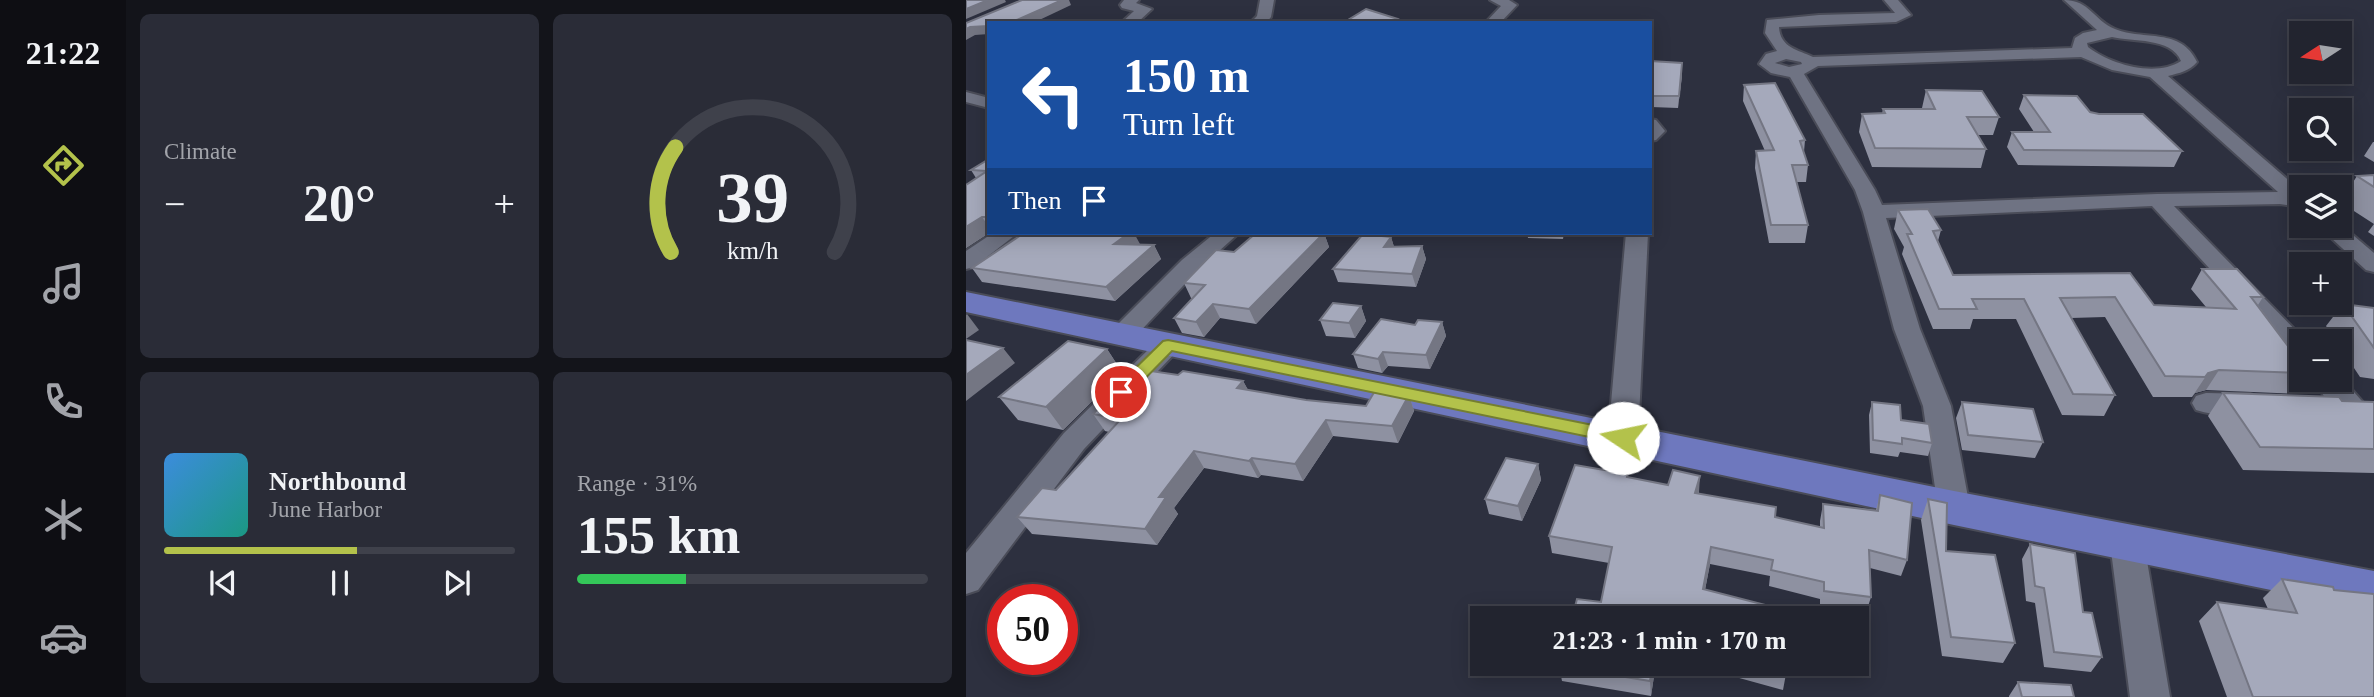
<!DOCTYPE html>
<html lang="en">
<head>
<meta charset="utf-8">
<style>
	body { margin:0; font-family:"Times New Roman",serif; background:#2a2c37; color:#f1f3f6; height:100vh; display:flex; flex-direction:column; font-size:26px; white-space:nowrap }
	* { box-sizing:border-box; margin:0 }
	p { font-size:23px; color:#a2a4aa }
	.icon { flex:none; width:38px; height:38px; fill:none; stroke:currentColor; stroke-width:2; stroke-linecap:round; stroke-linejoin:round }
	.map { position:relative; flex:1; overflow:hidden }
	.details { display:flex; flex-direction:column; gap:14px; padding:14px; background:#13141a; width:840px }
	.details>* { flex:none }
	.banner { position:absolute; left:21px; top:21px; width:665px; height:214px; border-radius:0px; box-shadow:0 4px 18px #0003,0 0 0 2px #3f414b; background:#1a4fa0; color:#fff; overflow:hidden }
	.needle { width:46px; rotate:258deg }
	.buttons { position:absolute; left:1323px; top:21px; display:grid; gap:14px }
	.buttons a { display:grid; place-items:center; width:63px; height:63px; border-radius:0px; background:#22242f; box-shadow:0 4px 18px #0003,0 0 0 2px #3f414b; font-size:35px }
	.speed { position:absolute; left:21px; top:584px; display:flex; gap:14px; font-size:35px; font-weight:700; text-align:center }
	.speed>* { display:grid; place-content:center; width:91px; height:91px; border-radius:50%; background:#22242f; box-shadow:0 4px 18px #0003,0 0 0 2px #3f414b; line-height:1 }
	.speed .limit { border:10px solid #d22; background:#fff; color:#111 }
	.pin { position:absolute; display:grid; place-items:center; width:60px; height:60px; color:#fff; margin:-30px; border:4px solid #fff; border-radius:50%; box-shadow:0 2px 7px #0007 }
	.me { position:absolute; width:77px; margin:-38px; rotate:281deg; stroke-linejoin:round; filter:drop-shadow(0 0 5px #0008) }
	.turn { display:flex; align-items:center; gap:24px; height:147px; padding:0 21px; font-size:32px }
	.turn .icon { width:91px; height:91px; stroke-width:2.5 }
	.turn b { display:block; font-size:49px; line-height:60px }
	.then { display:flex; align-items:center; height:66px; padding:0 21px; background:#0003; gap:14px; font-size:26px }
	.big { font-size:52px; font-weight:600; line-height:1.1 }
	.details .widget { flex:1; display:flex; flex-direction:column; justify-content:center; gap:10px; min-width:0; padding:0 24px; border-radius:10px; background:#2a2c37 }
	.details .dial { align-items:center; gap:0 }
	.dial svg { height:182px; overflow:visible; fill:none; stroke:#3f414b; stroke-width:7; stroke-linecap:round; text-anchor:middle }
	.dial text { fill:#f1f3f6; stroke:none }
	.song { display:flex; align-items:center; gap:21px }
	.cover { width:84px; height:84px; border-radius:10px; background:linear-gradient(135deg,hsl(210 70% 55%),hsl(170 70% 35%)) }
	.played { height:7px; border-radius:4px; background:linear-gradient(90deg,#b3c24b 55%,#3f414b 55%) }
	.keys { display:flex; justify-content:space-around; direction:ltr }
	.heat { display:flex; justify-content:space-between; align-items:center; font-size:38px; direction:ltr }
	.charge { height:10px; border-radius:5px; background:linear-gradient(90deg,#34c759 31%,#3f414b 0) }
	.details .tiles { flex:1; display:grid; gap:14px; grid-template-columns:repeat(2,1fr) }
	.trip { position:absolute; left:504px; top:606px; width:399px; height:70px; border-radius:0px; background:#22242f; box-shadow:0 4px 18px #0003,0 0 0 2px #3f414b; font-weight:600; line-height:70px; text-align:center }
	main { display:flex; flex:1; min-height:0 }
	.tab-bar { display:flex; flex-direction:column; width:126px; justify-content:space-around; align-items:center; background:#0e0e13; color:#a2a4aa }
	.tab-bar .icon { width:49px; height:49px }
	.tab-bar .selected { color:#b3c24b }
	.tab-bar b { font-size:32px; color:#f1f3f6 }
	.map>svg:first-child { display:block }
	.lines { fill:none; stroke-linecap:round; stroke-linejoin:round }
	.minor-casing { stroke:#4a4c58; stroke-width:4 }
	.major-casing { stroke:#4a4c58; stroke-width:4 }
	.minor { fill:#6f7383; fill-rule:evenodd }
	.major { fill:#6e78be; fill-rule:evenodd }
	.wall { fill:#8e91a1 }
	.shaded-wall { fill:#747683 }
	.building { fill:#a5a9bb; stroke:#747683; stroke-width:2 }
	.route { fill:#b3c24b; stroke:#747e31; stroke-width:2 }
</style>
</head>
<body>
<main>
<nav class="tab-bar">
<b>21:22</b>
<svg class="icon selected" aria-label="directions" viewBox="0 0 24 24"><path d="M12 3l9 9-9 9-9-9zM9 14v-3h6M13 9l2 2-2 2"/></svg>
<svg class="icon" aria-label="music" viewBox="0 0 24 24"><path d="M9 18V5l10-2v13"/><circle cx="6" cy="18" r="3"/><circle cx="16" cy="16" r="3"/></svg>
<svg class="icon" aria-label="phone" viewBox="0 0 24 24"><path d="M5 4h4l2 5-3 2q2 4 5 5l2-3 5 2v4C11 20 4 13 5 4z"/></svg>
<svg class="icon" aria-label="climate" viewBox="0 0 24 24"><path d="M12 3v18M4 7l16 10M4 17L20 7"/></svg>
<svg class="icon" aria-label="car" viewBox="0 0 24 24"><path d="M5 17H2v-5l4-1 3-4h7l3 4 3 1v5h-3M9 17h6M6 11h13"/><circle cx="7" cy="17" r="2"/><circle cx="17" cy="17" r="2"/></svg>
</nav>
<section class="details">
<div class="tiles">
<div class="widget"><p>Climate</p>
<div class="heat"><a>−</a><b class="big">20°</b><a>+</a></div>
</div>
<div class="widget dial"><svg viewBox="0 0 100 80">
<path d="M14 69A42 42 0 1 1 86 69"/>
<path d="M14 69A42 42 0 0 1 16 23" stroke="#b3c24b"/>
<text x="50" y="56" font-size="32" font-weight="700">39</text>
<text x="50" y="72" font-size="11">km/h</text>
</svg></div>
<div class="widget">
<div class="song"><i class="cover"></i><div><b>Northbound</b><p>June Harbor</p></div></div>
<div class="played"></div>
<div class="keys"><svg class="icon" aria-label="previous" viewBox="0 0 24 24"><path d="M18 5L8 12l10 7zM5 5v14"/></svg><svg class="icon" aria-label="pause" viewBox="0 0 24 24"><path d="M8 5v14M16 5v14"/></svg><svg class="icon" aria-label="next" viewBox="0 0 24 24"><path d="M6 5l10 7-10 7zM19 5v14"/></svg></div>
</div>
<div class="widget"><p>Range · 31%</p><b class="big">155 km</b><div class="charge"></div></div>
</div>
</section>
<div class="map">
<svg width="1408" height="697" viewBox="0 0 1408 697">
	<rect width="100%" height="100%" fill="#2d303f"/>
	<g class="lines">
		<!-- minor casing -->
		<g class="minor-casing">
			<path id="minor" d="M158 0H173L170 3 186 9 171 23H155L168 11 156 8 154 5Z
				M294 0H308L305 17 300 23H284L291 16Z
				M524 0H543L551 5 534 23H519L535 6Z
				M918 0H932L945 15 930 22 813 27C814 48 833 50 847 57L1106 48 1109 38 1117 33 1131 30 1098 0C1124 0 1127 20 1149 29 1178 41 1215 27 1231 62 1224 71 1213 73 1202 76L1335 191V207L1314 204 1208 206 1340 341H1335V361L1326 358 1186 206 920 218 954 329 985 406 1004 508 999 517 988 521 977 517 972 508 957 406 928 329 897 212 889 190 824 77 805 73 793 64 800 54 811 51 799 33 801 20 853 15 929 13ZM1146 37C1166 42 1205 37 1215 61 1189 78 1144 64 1122 47L1121 43ZM1115 57 1146 70 1184 77 1312 192 1191 194 916 205 909 190 838 74 852 66ZM820 59 835 62 836 64 823 67 809 63Z
				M0 92 23 98V108L0 102Z
				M684 119 690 120 699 131 690 140 684 141Z
				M1374 224 1408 253V272L1400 270 1352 226Z
				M27 233H52L8 267 0 269V251Z
				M249 233H273L232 270 165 341 156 343 147 341 143 335 147 329 216 260Z
				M660 233H682L672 438 667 446 657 449 647 446 642 438Z
				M202 336 211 339 215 345 211 351 118 449 12 590 0 594V553L98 433 193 339Z
				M1374 376 1402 408 1398 415C1376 422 1358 398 1347 380H1374Z
				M1240 393 1284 394 1294 397 1298 404 1294 411C1275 417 1249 416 1230 410L1226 403 1230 396Z
				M1161 529 1173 533 1178 543 1204 697H1164L1144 543 1149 533Z"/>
		</g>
		<!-- major casing -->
		<g class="major-casing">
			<path id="major" d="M0 292 988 491 1408 571V611L988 525 0 312Z"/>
		</g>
		<!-- minor -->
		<use href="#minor" class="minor"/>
		<!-- major -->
		<use href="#major" class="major"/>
	</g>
	<!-- wall -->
	<path class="wall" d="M684 61 716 75 712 108 685 107 684 109Z
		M778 85 839 140 838 152 842 165 840 182H831L842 225 839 243H803L789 168 790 151H799L777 101Z
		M960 90 1033 117 1027 135H1012L1020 149 1015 168 906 167 893 132 896 114H916L917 109 956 108Z
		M1058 95 1124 112 1216 151 1208 167 1052 165 1041 147 1046 132H1068L1053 109Z
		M1407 142H1408V162L1398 156Z
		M23 159V233L0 248V185L10 178 5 170Z
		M1408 175V236L1402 232 1408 224 1374 202 1391 176Z
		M932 210 975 230 972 241 987 275 1164 273 1188 305 1240 307 1225 289 1236 269 1297 297 1292 305 1325 350 1335 353V380H1346L1335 394 1240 390 1229 393 1226 397H1187L1139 317 1105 318 1149 395 1138 416 1096 415 1050 319H1007L1004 329H967L936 254 938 247 928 229Z
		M358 233 363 247 290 324 254 318 238 337 216 333 208 318 227 298H225L218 283 268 252 310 236Z
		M561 233H598L597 239 562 238Z
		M425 237 428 247 456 246 460 259 450 287 372 282 367 269Z
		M174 244V245H188L195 259 149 301 16 282 6 268Z
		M1377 304 1408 308V379L1394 377 1374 347V341H1370L1360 326Z
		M395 306 400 321 389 338 360 336 354 320Z
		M476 322 480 336 464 369 422 366 416 373 392 368 387 354 449 325Z
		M141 349 156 372 97 430 52 420 33 397Z
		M212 375 277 381 282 390 340 400 400 406 443 395 448 411 432 443 367 436 337 481 295 475 292 478 238 468 208 508 212 514 191 545 66 534 51 517 90 490 143 432 139 431 127 414Z
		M1257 393 1376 401 1408 402V473L1277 470 1242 416Z
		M906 402 935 420 966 443 962 456 934 452 932 457 904 453 903 415Z
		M996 402 1077 442 1069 458 996 450 990 418Z
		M572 464 575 480 556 521 523 514 519 499Z
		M662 478 733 492V494L809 517 854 528V521L857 504 910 510 914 495 941 560 935 576 904 568 905 597 900 613 854 607V599L803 586 804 576 744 564 739 590 635 602 643 563 586 553 583 536Z
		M962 499 980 551 1049 643 1037 663 976 656 955 520Z
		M1064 544 1117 612 1136 657 1125 672 1078 667 1069 603 1060 601 1056 559Z
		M1316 579 1368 590 1408 697H1261L1233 621 1251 602 1302 609 1297 598Z
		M690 663 685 696 596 681 593 666Z
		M737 663H822L817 690 737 668Z
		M1052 682 1108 697H1043V696Z"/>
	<!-- shaded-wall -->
	<path class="shaded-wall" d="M22 0H39L40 2 0 19V9Z
		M96 0H103L105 5 67 23H44Z
		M23 26V34L9 35 0 40V29L4 27Z
		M716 63V75L712 108 713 96Z
		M16 217 23 227V233L0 248V227Z
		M163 233H168L174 244 156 258 148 244Z
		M358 233 363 247 290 324 283 309Z
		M425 237 429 250 418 247Z
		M188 245 195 259 149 301 140 287Z
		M456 246 460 259 450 287 446 274Z
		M247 304 254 318 238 337 230 322Z
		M395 306 400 321 389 338 383 323Z
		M1 314 13 330 0 339V315Z
		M476 322 480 336 464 369 460 355Z
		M37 348 49 363 0 401V375Z
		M141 349 156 372 97 430 80 407Z
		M417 352 422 366 416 373 412 359Z
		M1253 370 1240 390 1229 393 1226 397 1242 373Z
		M277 381 286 397 271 388Z
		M443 395 448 411 432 443 426 426Z
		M360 420 367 436 337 481 329 464Z
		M228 451 238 468 208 508 212 514 191 545 179 529 193 497Z
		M286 458 295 475 292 478 283 461Z
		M572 464 575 480 556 521 552 506Z
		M734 476 733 492 728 510 729 493Z
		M745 547 744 564 736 605 737 589Z
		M687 663H690L685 696 684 681Z"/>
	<!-- building -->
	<path class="building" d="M0 0H22L0 9Z
		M56 0H96L44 23H23V26L4 27 0 29V23Z
		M400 9 432 19 429 23H377Z
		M684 61 716 63 713 96H684Z
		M809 83 839 140 834 141 842 165H826L842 225H805L790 151 808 150 778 85Z
		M960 90 1016 91 1033 117H1001L1020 149 909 148 896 114 919 113 917 109H969Z
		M1058 95 1111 96 1124 112 1133 114H1177L1216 151 1058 150 1046 132H1084Z
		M23 159V217H16L0 227V185L21 171 5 170Z
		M1408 175V187L1391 176Z
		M962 209 975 230 967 231 987 275 1164 273 1188 305 1270 309 1236 269H1271L1297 297H1285L1325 350H1333L1335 353V373L1253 370 1242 373 1239 377 1199 376 1149 297 1094 298 1149 395 1107 394 1058 299H1006L1011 309H973L941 234H946L932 210Z
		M58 233H163L148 244 188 245 140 287 6 268Z
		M290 233 310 236 313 233H358L283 309 247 304 230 322 208 318 239 285 218 283 250 250 268 252Z
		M397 234 425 237 418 247 456 246 446 274 367 269Z
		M367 303 395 306 383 323 354 320Z
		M1377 304 1408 308V348Z
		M415 319 449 325 452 320 476 322 460 355 417 352 412 359 387 354Z
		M0 340 37 348 0 375Z
		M102 341 141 349 80 407 33 397Z
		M171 369 212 375 217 371 277 381 271 388 340 400 400 406 410 389 443 395 426 426 360 420 329 464 286 458 283 461 228 451 193 497H200L179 529 51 517 76 488 90 490 155 419 127 414Z
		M1257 393 1373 397 1376 401 1408 402V449L1294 447Z
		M906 402 934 405 935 420 963 424 966 443 936 438V444L907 440Z
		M996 402 1067 409 1077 442 1002 435Z
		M540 458 572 464 552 506 519 499Z
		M609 465 662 474 661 477 702 485 707 470 734 476 729 493 810 507 809 517 858 528 857 504 912 511 914 495 946 503 941 560 903 550 905 597 858 591V582L805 570 807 560 745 547 737 589 831 613 830 618H606L611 599 635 602 646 547 583 536Z
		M962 499 981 503 980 551 1029 555 1049 643 985 637Z
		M1064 544 1109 553 1117 612 1126 613 1136 657 1088 652 1078 588 1069 586Z
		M1316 579 1367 587 1368 590 1408 594V697H1287L1251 602 1331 613Z
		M594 663H687L684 681 593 666Z
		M777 663H822L820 675Z
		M1052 682 1105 685 1108 697H1056Z"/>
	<!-- route -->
	<path class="route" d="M202 340 657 431 663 433 666 438 663 442 657 444 206 351 161 397H149L146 392 149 388 197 341Z"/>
</svg>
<div class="buttons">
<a><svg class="needle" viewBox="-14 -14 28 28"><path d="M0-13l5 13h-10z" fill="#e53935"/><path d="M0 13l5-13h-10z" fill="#a2a4aa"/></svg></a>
<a><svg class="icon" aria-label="search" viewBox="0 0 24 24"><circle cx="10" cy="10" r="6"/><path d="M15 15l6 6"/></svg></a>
<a><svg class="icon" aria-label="layers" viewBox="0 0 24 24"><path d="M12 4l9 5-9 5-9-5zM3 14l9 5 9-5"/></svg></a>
<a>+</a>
<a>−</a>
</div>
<div class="speed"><div class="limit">50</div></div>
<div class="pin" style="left:155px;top:392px;background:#d93025"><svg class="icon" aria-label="arrive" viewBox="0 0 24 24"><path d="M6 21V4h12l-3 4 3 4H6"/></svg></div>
<svg class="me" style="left:657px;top:438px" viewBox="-20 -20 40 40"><circle r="19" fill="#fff"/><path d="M0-13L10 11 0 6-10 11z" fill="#b3c24b"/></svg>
<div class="trip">21:23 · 1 min · 170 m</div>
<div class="banner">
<div class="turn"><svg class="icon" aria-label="left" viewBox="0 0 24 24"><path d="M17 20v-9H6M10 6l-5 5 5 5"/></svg><div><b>150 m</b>Turn left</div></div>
<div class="then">Then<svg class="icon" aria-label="arrive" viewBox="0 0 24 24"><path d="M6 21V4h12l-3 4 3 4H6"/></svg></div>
</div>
</div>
</main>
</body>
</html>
